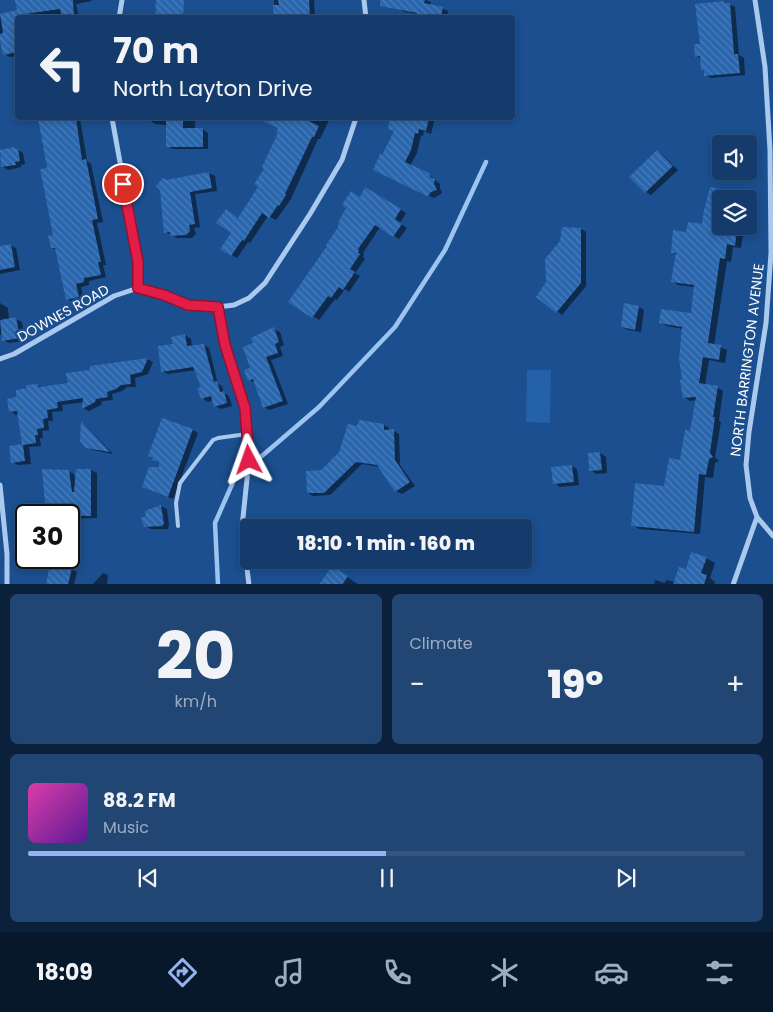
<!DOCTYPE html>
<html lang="en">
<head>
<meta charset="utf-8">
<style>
	body { margin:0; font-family:Poppins,sans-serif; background:#214673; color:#f1f3f6; height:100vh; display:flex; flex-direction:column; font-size:19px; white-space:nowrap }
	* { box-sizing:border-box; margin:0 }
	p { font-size:16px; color:#9dadc1 }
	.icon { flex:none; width:28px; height:28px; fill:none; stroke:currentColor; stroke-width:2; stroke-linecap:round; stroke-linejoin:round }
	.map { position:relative; height:584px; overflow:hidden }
	.side { display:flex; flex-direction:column; gap:10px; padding:10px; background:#0b203b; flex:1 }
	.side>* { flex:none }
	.hud { position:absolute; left:15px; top:15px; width:500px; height:105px; border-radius:5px; box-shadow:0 2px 8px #0003,0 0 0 1px #33557e; background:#143b6b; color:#f1f3f6; overflow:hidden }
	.controls { position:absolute; left:712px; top:135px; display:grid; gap:10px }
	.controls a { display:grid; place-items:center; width:45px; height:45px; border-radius:5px; background:#143b6b; box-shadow:0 2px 8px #0003,0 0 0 1px #33557e; font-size:25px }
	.speed { position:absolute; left:15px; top:504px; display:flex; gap:10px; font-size:25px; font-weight:700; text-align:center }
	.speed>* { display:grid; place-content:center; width:65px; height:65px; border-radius:50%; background:#143b6b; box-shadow:0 2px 8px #0003,0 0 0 1px #33557e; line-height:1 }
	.speed .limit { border:2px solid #111; border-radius:8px; background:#fff; color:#111 }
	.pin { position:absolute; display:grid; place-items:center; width:42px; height:42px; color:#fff; margin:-21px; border:2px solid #fff; border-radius:50%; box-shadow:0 1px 5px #0007 }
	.me { position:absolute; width:55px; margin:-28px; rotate:356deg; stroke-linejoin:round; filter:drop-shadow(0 0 4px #0008) }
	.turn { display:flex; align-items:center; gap:18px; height:105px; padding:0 15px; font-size:22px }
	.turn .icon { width:65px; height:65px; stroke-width:2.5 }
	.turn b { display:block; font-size:35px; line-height:42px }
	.big { font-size:38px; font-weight:800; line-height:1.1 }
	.side .card { flex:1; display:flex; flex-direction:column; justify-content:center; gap:8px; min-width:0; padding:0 18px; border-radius:8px; background:#214673 }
	.side .dial { align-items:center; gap:0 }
	.dial b { font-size:65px; line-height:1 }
	.song { display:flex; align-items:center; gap:15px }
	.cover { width:60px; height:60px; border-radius:8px; background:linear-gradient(135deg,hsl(320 70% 55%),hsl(270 70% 35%)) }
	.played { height:5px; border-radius:2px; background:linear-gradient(90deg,#95b2f1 50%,#33557e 50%) }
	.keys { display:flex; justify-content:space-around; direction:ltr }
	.heat { display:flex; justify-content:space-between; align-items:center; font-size:28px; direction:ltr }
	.side .tiles { flex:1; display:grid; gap:10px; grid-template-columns:1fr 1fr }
	.card:last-child { grid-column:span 2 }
	.trip { position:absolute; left:240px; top:519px; width:292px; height:50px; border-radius:5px; background:#143b6b; box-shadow:0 2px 8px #0003,0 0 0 1px #33557e; font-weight:800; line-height:50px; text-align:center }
	.tab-bar { display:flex; height:80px; justify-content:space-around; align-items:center; background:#08182b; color:#9dadc1 }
	.tab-bar .icon { width:35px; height:35px }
	.tab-bar .current { color:#95b2f1 }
	.tab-bar b { font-size:22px; color:#f1f3f6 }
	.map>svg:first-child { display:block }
	.park { fill:#2461a8 }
	.shadow { fill:#0007 }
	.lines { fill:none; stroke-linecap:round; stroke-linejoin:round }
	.stream { stroke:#9cc4f0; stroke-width:4.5 }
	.building { fill:url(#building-back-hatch) }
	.service { stroke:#a9c9ee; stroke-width:4 }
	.minor { stroke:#a9c9ee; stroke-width:5 }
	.route-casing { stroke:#92132f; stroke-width:12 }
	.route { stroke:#e11d48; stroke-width:9 }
	.labels { text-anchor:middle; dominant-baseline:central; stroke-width:5; stroke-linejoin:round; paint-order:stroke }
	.street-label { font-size:14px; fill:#fff; stroke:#1b4f8f }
</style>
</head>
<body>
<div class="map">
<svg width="773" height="585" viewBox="0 0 773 585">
	<defs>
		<pattern id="building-back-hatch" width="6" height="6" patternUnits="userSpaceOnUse" patternTransform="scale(1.25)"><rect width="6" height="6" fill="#2a66ad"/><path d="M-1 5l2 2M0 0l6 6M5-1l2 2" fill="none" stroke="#4a7db9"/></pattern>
	</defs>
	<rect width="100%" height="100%" fill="#1b4f8f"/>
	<!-- park -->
	<path class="park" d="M527 370H551L550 423 526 422Z"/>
	<!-- shadow -->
	<path class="shadow" d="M16 0H91L92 1 76 4 79 18H18V56L10 57 4 54 0 34V15L22 11Z
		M157 0H175V16L206 18H154Z
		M274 0H314L315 18H275Z
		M401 0H426L431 2 430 5 442 8 448 11 447 18H417L418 14 405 12 399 9Z
		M724 2 735 7 739 55 744 58 745 75 711 78 706 75 705 71 702 69 701 59 696 56Z
		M39 118H80L87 161 91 164 103 222 97 223 106 265H103L106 277 89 281V285L81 287 84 300 72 302 67 299 57 250 52 248 54 236 48 168Z
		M149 118H195V129H203L208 133V149H173L167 146V125L155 124 149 120Z
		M261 118H330L320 139H318L291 199 276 220 268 216 250 243 248 242 237 258 222 249 233 233 239 219 260 187 279 132V128Z
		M392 118H435L431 134 424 131 423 136 421 135 417 153 410 166 434 178 436 181 440 184V188L442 193 434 198 380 172 383 156 395 132 390 128Z
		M14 148 23 153 25 164 21 165V167L8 170 2 166 0 151Z
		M658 152 663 155 678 170 651 195 646 192Z
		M209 173 215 176 217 191 195 194 200 227 194 228 196 234 192 238H177L165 232 167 181Z
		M365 189 406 213 400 223 407 228 399 239 380 227 363 253 364 255 363 257 365 259 355 273 360 276 349 292 345 289 337 300 335 299 319 320 290 301 361 198Z
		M711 189 726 191 732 195 745 199H721V226H744L741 248 733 247 731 262 727 261 714 345 727 350 725 363 709 360 705 385 717 387 723 391 719 421 721 422 715 457 719 461 715 463 713 478 705 477 700 534 639 529 633 525 666 487 681 461 691 433 697 400 690 401 684 397 683 329 667 326 660 322 692 314 695 287 678 285 672 281 677 255 672 252 687 233 703 226Z
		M581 229 586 232V286L562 315 538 297Z
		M10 245 16 248 20 270 0 274V248Z
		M0 303 8 308 9 320 16 319 22 322 25 341 9 343 4 340 3 335H0Z
		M639 307 644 310 641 332 628 330 622 327Z
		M274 329 280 332 284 345 280 347 283 356 271 360 288 404 269 410 264 407 256 383 249 380 252 369Z
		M185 335 191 339 192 347 204 345 209 348 218 384 222 386 224 393 229 396 232 406 221 409 215 406 213 400 208 402 202 398V388L196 370 168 374 162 371 174 345Z
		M147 359 153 362 148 374 135 378 136 387H127L122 391 112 394 113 400 102 401 101 405 89 411 83 408 84 402 62 405 63 411 52 412 53 421H48L49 430 42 431 43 438H40L41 446 29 447 31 464 18 465 13 462 11 447 23 445 19 414 16 415 10 411 17 398 38 385 42 387 69 384Z
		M82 423 86 426 113 454 93 450 87 447Z
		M384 425 389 428V431H394L399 434 400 465 415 486 402 494 396 491 380 467 362 464 330 495 313 496 308 493 321 472 341 453 358 428Z
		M193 430 198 433 173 499 143 487 160 468V463L149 456Z
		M600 453 606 457 607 473 596 474 591 470Z
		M572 466 577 469 579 485 560 487 554 483Z
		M91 470 97 473V518L70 519 69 522 68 471 74 474 76 484 78 471Z
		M161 506 167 509 169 526 168 527V529H151L145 526Z
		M69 556 72 558 70 568 77 572 74 585H47L53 558H69Z
		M706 558 715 563 710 578 715 582 714 585H654L655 580 665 583 666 580 675 582 686 570Z
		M337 570 359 585H320Z
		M103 573 108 575 107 585H92Z"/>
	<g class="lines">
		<!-- stream -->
		<path class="stream" d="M218 585 215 523 234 480 319 407 395 327 445 250 486 162"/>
	</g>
	<!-- building -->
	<path class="building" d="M15 0H73L74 18H62L60 9 18 15V52L3 55 0 40V34L3 33 0 14 17 10Z
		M156 0H184L183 18H155Z
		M278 0H309L310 18H274L273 5H279Z
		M380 0H425L424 3 443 7 441 18H416L417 13 380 6Z
		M724 1V3H730L734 54H738L740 73 704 76V70H701L700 56 695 57 694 44H700L695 4Z
		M38 118H76L82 160 86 159 98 219 92 220 101 262H98L101 275 84 278V282L76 284 79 297 66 300 55 248H51L48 236 53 235 40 169 47 168Z
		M166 118H183V128H203V147H166Z
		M256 118H302L319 126 314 137H312L285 194 286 195 279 206 278 205 269 218 262 213 244 241 242 240 231 256 220 249 231 233 216 223 226 209 238 218 258 187 254 184 264 169 262 167 278 133 276 132 278 128Z
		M390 118H429L426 131 419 129 418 134 415 133 411 150 405 162 429 173 430 177 435 179 434 184 437 190 431 192 429 195 427 196 373 170 380 154 382 155 394 131 388 129Z
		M15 147V149H18L20 161 15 162 16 165 1 167 0 150Z
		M657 150 673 166 645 193 629 177Z
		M209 172 212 188 190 192 195 224 189 225 190 231 186 235 170 236V232L164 233 160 190 156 186 163 178 166 180Z
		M365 187 401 209 395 219 402 224 393 237 375 225 358 249 359 250 358 253 360 254 350 269 355 272 343 290 339 287 331 298 328 296 312 318 288 302 327 246 326 245 337 229 339 224V221L346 208 342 205 351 191 360 197Z
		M710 187 721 189V226H731L730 228 737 230 735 246 727 244 725 259 720 258 708 343 721 345 719 360 703 357 699 383 718 386 713 417H715L710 453 713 457 709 459 706 475 699 474 694 532 631 526 635 483 664 486 669 458 680 460 685 430 690 431 696 397 683 398 680 380 682 379 679 359 682 327 659 323 661 309 691 313 694 285 671 282 676 253H671L673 230 686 232 688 222 702 224 704 210Z
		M562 227 581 228V283L556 313 536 297 546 282 545 259 560 241Z
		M11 244 15 267 0 270V246Z
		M624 303 639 306 635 330 621 327Z
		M16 317 20 338 2 341 0 320Z
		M274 327 279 342 275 344 278 353 266 357 283 401 263 408 253 379 248 381 244 370 250 368 243 347 253 343 251 338Z
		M185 334 187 346 204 344 214 382 217 381 220 392 224 391 227 403 214 407 211 396 201 399 197 388 201 387 193 367 161 372 158 346 173 344 171 337Z
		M148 358 142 372 130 375 131 384 121 385 116 389 107 392 108 397 96 399 95 402 82 409 83 398 57 402 58 408 47 410 48 418 43 419 44 428 37 429 38 435H35L36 443 23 445 25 461 11 463 9 446 22 444 17 411 9 412 7 399 16 397V390L27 388 26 385 38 384 39 387 68 383 66 373 90 370V366Z
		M162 418 193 429 168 497 142 487 149 467H159V462L152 460 153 458 148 456Z
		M359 420 384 424V430L394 429 395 460 410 482 395 492 377 465 356 462 324 493H307L306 471 321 470 339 452 348 424 357 426Z
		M81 421 110 452 86 448 80 441Z
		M600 452 602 470 589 471 588 453Z
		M572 465 574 482 553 484 551 467Z
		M42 469 69 470 72 492H74L76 469H91V516L46 515Z
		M161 505 164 524H163V526L144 527 141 518 146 516 145 511Z
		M691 552 707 557 701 573 707 575 704 585H673L679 567 686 569Z
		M51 558H66L64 565 72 568 68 585H46Z
		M332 566 348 576 342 585H319Z"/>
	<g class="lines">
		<!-- service -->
		<path class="service" d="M178 526 176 503 180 483 213 440 218 438 247 434"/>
		<!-- minor -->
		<path class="minor" d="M364 0 366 18
			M755 0 765 67 770 150 771 253 766 323 749 432 746 465 750 498 757 517 773 536
			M119 18 122 0
			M112 118 138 262V288
			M138 288 164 295 188 305 218 307 234 305 249 298 265 283 310 214 342 160 356 118
			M218 307 225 345 245 407 249 460 242 527 249 585
			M0 359 14 354 114 296 138 288
			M0 485 7 554V585
			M733 585 757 517"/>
	</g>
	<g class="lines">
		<!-- route casing -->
		<g class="route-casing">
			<path id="route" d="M123 184 138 262V288L164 295 188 305 218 307 225 345 245 408 249 460"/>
		</g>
		<!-- route -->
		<use href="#route" class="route"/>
	</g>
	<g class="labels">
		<!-- street labels -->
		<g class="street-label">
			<text transform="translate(63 313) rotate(-29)">DOWNES ROAD</text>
			<text transform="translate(747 360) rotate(-83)">NORTH BARRINGTON AVENUE</text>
		</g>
	</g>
</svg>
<div class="controls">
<a><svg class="icon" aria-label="sound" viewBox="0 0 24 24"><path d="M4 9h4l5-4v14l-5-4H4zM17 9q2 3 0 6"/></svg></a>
<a><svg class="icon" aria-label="layers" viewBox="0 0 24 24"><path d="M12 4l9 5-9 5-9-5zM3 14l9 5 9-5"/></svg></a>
</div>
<div class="speed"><div class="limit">30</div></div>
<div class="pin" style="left:123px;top:184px;background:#d93025"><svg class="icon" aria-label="arrive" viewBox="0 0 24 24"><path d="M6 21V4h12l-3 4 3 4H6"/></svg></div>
<svg class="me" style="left:249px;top:460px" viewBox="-20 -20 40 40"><path d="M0-17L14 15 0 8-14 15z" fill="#e11d48" stroke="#fff" stroke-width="4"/></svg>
<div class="trip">18:10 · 1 min · 160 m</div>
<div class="hud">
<div class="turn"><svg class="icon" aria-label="left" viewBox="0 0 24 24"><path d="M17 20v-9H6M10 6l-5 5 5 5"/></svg><div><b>70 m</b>North Layton Drive</div></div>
</div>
</div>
<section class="side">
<div class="tiles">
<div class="card dial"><b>20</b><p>km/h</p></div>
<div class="card"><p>Climate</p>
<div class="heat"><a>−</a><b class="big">19°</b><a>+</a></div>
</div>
<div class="card">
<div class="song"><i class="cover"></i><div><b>88.2 FM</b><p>Music</p></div></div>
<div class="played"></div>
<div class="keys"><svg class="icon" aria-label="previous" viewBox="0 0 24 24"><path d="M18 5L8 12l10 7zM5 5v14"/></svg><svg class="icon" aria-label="pause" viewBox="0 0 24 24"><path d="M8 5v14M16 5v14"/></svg><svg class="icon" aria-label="next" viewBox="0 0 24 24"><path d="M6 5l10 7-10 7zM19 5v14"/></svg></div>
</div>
</div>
</section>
<nav class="tab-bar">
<b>18:09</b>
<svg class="icon current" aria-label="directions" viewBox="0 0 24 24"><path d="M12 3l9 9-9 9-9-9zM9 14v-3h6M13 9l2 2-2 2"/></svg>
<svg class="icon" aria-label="music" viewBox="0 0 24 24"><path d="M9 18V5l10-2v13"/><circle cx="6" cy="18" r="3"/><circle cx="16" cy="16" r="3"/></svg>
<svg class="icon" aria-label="phone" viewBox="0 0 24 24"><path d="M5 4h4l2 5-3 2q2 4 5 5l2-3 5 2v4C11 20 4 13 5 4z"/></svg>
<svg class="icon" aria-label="climate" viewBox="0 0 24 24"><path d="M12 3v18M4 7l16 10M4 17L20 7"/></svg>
<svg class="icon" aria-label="car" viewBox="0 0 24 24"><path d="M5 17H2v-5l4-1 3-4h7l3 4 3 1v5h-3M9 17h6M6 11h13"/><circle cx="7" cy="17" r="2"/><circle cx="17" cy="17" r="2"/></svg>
<svg class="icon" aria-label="filters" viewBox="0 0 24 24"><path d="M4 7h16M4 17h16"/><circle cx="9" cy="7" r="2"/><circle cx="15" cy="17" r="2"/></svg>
</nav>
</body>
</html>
